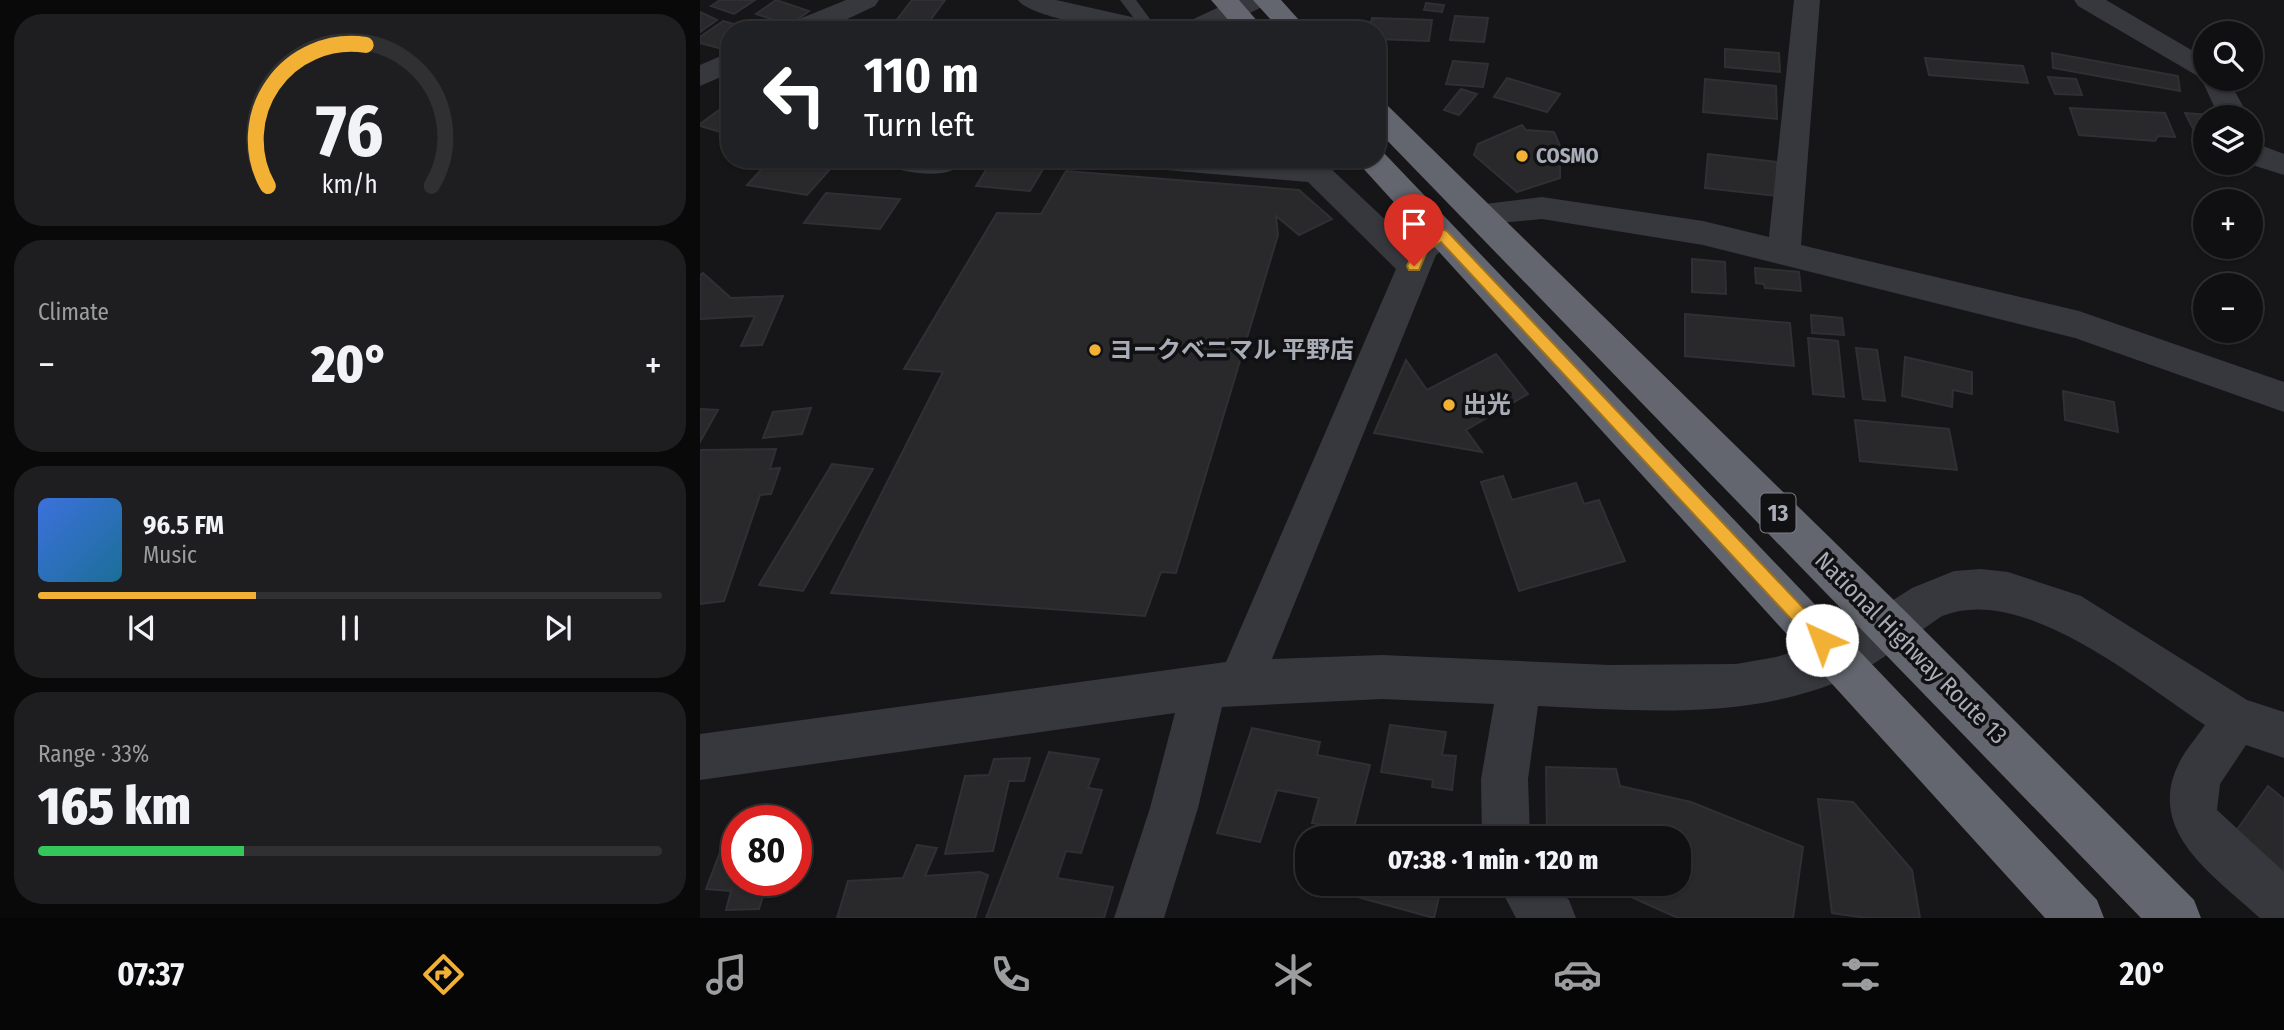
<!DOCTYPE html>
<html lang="en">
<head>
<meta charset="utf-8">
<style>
	body { margin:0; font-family:"Fira Sans Condensed","Noto Sans JP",sans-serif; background:#1e1e20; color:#f1f3f6; height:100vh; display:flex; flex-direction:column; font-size:26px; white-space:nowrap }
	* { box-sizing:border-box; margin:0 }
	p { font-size:23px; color:#9c9d9f }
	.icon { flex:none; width:38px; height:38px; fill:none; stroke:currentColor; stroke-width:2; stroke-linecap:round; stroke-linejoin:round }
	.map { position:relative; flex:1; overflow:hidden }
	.sheet { display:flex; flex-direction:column; gap:14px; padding:14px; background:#09090a; width:700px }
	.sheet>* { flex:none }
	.hud { position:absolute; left:21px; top:21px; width:665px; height:147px; border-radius:28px; box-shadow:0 2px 5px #0004,0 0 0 2px #303032; background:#202124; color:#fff; overflow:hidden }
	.controls { position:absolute; left:1493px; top:21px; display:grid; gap:14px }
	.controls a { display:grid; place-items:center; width:70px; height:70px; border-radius:50%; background:#101012; box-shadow:0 2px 5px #0004,0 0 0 2px #303032; font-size:35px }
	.speed { position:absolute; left:21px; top:805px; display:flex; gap:14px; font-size:35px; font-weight:700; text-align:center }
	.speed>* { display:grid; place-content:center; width:91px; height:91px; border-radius:50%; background:#101012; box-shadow:0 2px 5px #0004,0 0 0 2px #303032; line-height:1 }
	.speed .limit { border:10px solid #d22; background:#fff; color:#111 }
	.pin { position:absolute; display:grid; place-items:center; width:60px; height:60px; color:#fff; margin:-72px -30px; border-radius:50% 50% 50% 0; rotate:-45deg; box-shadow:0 0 7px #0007 }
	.pin .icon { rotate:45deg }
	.me { position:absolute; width:77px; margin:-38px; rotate:317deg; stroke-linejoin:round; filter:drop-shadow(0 0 5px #0008) }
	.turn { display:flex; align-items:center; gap:24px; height:147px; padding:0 28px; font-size:32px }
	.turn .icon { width:91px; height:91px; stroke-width:2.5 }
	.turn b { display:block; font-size:49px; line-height:60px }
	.big { font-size:52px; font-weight:800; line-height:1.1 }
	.sheet .card { flex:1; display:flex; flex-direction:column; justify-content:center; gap:10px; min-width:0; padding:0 24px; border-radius:28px; background:#1e1e20 }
	.sheet .dial { align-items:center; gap:0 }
	.dial svg { height:182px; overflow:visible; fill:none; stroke:#303032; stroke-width:7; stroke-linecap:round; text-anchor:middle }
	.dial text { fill:#f1f3f6; stroke:none }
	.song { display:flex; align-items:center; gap:21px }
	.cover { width:84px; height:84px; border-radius:10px; background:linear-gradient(135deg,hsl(220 70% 55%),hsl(200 70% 35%)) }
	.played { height:7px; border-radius:4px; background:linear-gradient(90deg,#f2b134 35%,#303032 35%) }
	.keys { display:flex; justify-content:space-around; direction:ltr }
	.heat { display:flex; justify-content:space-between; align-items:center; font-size:38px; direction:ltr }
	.charge { height:10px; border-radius:5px; background:linear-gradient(90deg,#34c759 33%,#303032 0) }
	.trip { position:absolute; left:595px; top:826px; width:396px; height:70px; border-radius:28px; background:#101012; box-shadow:0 2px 5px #0004,0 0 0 2px #303032; font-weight:800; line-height:70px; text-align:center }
	.dock { display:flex; height:112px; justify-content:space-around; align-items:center; background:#060607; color:#9c9d9f }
	.dock .icon { width:49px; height:49px }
	.dock .current { color:#f2b134 }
	.dock b { font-size:32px; color:#f1f3f6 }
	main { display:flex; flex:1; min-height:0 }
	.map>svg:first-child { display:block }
	.building { fill:#29292c; stroke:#303034; stroke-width:2 }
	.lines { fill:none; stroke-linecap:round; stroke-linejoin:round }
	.lane { fill:#37383d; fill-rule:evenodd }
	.street { fill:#37383d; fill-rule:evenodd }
	.highway { fill:#63666e; fill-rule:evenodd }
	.route { fill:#f2b134; stroke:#9d7322; stroke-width:2 }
	.poi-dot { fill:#f2b134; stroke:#111113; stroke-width:2.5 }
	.labels { text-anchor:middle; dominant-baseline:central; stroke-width:7; stroke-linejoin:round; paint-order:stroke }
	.far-poi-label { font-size:21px; font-weight:bold; fill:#a8adb8; stroke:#111113; text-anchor:start }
	.shield { fill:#111113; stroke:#7b7e86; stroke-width:2 }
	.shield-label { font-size:23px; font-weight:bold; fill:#a8adb8 }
	.poi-label { font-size:24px; font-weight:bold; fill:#a8adb8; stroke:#111113; text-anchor:start }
	.street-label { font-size:24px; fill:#a8adb8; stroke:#111113 }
</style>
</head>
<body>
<main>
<section class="sheet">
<div class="card dial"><svg viewBox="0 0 100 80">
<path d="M14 69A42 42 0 1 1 86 69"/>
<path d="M14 69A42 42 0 0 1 57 7" stroke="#f2b134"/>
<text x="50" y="56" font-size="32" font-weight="700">76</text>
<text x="50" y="72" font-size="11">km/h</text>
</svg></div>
<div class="card"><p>Climate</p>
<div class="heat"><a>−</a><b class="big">20°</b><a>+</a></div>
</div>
<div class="card">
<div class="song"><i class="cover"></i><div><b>96.5 FM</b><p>Music</p></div></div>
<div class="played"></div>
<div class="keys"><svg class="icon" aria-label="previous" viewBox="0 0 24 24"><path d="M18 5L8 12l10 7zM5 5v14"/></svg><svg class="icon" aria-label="pause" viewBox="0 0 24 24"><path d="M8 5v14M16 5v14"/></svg><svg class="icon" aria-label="next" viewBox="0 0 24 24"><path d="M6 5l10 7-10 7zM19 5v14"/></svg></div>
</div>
<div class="card"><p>Range · 33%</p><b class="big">165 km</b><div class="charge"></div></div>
</section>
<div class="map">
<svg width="1584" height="918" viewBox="0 0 1584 918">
	<rect width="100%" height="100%" fill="#161618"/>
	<!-- building -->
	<path class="building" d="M20 0H55L34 14 11 6Z
		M76 0 109 11 90 25 56 14Z
		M212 0H245L223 30H189Z
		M726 3 744 5 742 12 724 10Z
		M0 12 17 20 0 32Z
		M755 16 788 18 784 42 750 40Z
		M672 18 732 20 729 41 677 39V30H669Z
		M23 21 56 30H30V44L22 49 0 43V37Z
		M363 21H389L385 30H359Z
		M1025 49 1079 53 1080 72 1025 67Z
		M1352 53 1478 76 1480 91 1353 68Z
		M1225 58 1323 66 1328 83 1229 75Z
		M753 61 788 64 783 87 746 84Z
		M1348 77 1376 79 1382 95 1355 94Z
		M807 78 860 94 847 112 794 97Z
		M1005 79 1076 86 1077 119 1003 112Z
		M761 89 777 94 759 115 744 110Z
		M30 102V135L0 126V124Z
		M1370 108 1465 113 1475 137 1458 136 1455 141 1379 135Z
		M1485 113 1522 116 1505 117V152Z
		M822 125 826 130 854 132 860 146V178L817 192 774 155 778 144Z
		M1008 154 1077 162V196L1005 188Z
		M71 159H93L133 166 107 195 47 185Z
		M293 159H329L348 161 330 191 276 186Z
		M366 171 599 190 632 219 599 235 576 216 578 235 476 573 461 572 445 616 131 593 243 372 204 369 297 213 341 214Z
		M126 193 200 199 180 229 104 223Z
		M992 259 1025 262 1026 294 992 292Z
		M1055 268 1099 272 1101 291 1065 288 1064 284 1056 283Z
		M3 273 31 298 83 296 62 345 41 346 55 316 0 319V275Z
		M985 314 1090 323 1094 366 985 356Z
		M1111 315 1142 318 1144 335 1112 333Z
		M1108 338 1138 341 1144 397 1113 394Z
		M1156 348 1177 350 1185 401 1163 399Z
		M796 354 828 394 766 430 782 452 674 433 706 360 727 390Z
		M1205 357 1272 372V394L1253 390 1252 407 1202 396Z
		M1363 391 1414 402 1418 432 1365 420Z
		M111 408 102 434 63 438 73 412Z
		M0 409 18 410 0 442Z
		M1155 420 1249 429 1257 470 1160 461Z
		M76 449 70 469 80 468 71 494 60 495 24 601 0 604V450Z
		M132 464 173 469 103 591 59 585Z
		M803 476 812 500 876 483 884 504 899 500 925 561 819 591 781 482Z
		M690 725 746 732 742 755 756 756 752 790 732 787 733 780 681 772Z
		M552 728 620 742 617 755 670 765 653 831 612 823 619 798 577 790 560 842 517 833Z
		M349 752 399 759 388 788 402 790 381 853 366 851 357 878 413 887 404 918H286Z
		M330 758 324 781H309L293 851 245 854 265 776 289 775 294 759Z
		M846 767 916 769 920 786 991 802 1103 847 1093 918H978L902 884H978V838H847Z
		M1568 786 1584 799V872L1536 831Z
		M1118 799 1153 802 1212 870 1220 918H1167L1132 913Z
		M32 821H37V880H68L59 909 26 910 31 891 6 889Z
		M217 845 237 848 225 876 280 872 288 875 275 918H137L148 881 203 878Z
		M646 884H742L734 918 643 893Z"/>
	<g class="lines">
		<!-- lane -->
		<path class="lane" d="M420 0H436L458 30H443Z"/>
		<!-- street -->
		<path class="street" d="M146 0H179L175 6 124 30H84L87 24Z
			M318 0H356L463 24 466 30C450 30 433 31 417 30 397 28 328 15 318 0Z
			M534 0H568L564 6 515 30H480L483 24Z
			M1094 0H1120L1101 245 1379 311 1584 382V412L1375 338 1003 245 842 219 779 225 768 222 763 214 768 206 842 197 1003 221 1069 237Z
			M1374 0H1406L1505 58V79H1528L1549 117H1519L1501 78 1378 6Z
			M30 52V73L0 86V65Z
			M1550 141 1584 154V175L1546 163H1550Z
			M181 159H267C253 182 208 173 185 166Z
			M438 159 616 161 627 165 709 242C722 229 736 220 753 226L758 234 753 242 736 255 572 659 682 655 909 665 1036 664 1076 657 1129 641 1212 588 1254 571 1281 569 1308 572 1381 596 1547 700 1584 712V758L1546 745 1520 784 1517 810 1584 872V918H1560C1515 876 1443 831 1480 761 1487 748 1497 737 1505 725 1439 682 1323 583 1242 616 1213 635 1184 660 1153 675 1056 721 943 711 838 706L828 779 830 838H782L781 779 794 704 682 699 522 707 498 808 464 918H414L450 808 475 713 0 780V734L526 662 696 269 608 182 453 169 442 166Z
			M798 884H852L869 900 876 918H816Z"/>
		<!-- highway -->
		<path class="highway" d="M511 0H539L565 30H537Z
			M553 0H581L608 30H580Z
			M677 103 687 105 1205 611 1494 900 1501 918H1441L677 130Z
			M677 150 683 152 1397 900 1404 918H1345L661 166 657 159H677Z"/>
	</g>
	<!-- route -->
	<path class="route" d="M742 229 747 231 1128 634 1131 640 1128 646 1122 649 1116 646 741 242 727 251 719 270H709L707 266 717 245Z"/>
	<!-- markers -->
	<g class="poi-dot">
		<circle cx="822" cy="156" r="7"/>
		<circle cx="395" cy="350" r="7"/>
		<circle cx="749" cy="405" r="7"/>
	</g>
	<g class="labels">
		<!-- far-poi labels -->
		<g class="far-poi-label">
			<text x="836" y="156">COSMO</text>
		</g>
		<!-- shield labels -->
		<rect class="shield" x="1060.5" y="493.5" width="35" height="39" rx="5"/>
		<g class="shield-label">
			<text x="1078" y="513">13</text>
		</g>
		<!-- poi labels -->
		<g class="poi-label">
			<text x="409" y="350">ヨークベニマル 平野店</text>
			<text x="763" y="405">出光</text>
		</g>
		<!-- street labels -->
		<g class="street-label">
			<text transform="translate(1211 648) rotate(45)">National Highway Route 13</text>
		</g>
	</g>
</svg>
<div class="controls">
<a><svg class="icon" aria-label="search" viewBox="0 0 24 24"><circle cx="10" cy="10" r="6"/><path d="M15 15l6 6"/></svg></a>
<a><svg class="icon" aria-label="layers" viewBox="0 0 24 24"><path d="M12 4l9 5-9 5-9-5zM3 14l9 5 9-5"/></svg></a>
<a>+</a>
<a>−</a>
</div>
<div class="speed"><div class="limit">80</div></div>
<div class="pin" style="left:714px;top:266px;background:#d93025"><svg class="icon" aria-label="arrive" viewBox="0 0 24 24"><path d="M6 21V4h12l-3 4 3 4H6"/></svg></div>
<svg class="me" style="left:1122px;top:640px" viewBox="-20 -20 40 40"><circle r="19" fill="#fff"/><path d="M0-13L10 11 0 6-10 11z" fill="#f2b134"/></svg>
<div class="trip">07:38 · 1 min · 120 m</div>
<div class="hud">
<div class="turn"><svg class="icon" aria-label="left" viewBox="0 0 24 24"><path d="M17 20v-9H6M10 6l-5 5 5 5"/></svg><div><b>110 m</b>Turn left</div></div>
</div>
</div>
</main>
<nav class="dock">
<b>07:37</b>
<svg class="icon current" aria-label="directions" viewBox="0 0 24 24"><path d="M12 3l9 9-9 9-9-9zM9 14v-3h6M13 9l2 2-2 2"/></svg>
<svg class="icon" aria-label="music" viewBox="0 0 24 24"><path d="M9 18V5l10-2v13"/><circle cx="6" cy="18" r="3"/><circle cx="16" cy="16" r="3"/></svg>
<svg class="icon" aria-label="phone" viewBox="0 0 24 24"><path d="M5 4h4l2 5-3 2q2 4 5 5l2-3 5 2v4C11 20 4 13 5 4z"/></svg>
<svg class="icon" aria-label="climate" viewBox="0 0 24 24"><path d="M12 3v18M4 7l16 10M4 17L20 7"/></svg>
<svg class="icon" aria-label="car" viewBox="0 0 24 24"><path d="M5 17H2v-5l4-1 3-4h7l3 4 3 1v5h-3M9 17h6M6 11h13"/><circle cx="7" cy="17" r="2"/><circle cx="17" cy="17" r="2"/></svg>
<svg class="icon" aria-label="filters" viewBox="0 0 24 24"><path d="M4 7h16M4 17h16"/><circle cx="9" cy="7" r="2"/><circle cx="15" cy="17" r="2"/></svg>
<b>20°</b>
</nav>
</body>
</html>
